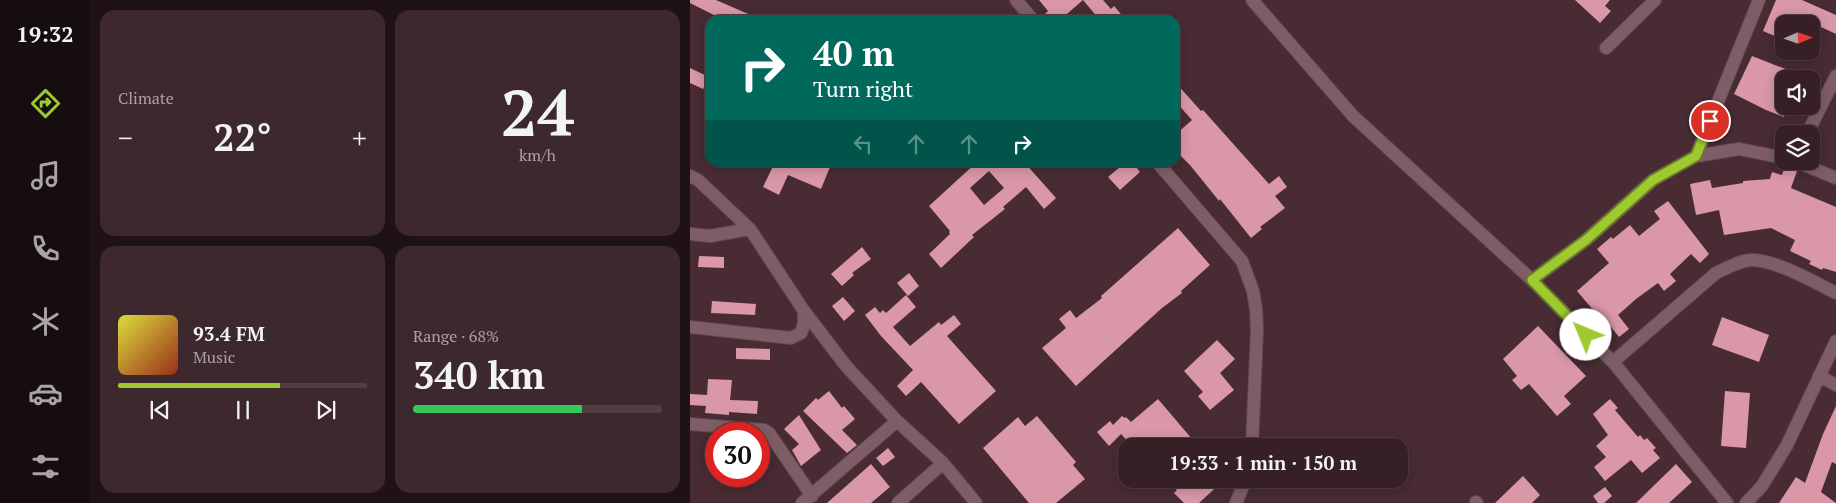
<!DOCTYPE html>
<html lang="en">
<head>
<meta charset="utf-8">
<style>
	body { margin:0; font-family:"PT Serif",serif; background:#3d282e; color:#f1f3f6; height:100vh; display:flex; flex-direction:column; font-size:19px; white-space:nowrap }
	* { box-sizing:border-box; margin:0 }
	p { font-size:16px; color:#aaa3a7 }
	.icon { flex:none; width:28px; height:28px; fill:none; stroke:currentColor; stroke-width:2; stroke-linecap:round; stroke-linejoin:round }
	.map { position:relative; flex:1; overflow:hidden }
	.panel { display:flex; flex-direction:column; gap:10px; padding:10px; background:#1e1215; width:600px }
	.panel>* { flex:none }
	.top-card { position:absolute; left:15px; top:15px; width:475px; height:152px; border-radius:15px; box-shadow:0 2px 12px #0003,0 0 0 1px #503e43; background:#00695c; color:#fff; overflow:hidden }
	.needle { width:32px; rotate:88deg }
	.tools { position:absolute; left:1085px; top:15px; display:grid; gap:10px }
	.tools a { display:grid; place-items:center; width:45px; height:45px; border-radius:10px; background:#362026; box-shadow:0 2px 12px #0003,0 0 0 1px #503e43; font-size:25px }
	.speed { position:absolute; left:15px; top:422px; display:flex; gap:10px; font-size:25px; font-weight:700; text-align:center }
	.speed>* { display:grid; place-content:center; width:65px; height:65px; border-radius:50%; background:#362026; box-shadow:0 2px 12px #0003,0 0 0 1px #503e43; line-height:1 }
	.speed .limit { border:8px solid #d22; background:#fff; color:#111 }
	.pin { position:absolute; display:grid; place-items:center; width:42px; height:42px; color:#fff; margin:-21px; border:2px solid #fff; border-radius:50%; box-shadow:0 1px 5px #0007 }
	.me { position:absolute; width:55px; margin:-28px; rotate:315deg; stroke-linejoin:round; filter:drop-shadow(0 0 4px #0008) }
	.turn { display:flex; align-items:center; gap:18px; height:105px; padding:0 25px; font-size:22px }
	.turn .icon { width:65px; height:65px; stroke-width:2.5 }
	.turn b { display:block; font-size:35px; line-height:42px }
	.lanes { display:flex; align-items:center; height:48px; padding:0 25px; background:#0003; justify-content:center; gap:25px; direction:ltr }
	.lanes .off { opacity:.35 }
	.big { font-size:38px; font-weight:800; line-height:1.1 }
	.panel .card { flex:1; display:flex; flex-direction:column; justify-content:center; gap:8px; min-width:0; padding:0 18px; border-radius:15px; background:#3d282e }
	.panel .dial { align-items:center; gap:0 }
	.dial b { font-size:65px; line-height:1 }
	.song { display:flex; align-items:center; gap:15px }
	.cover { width:60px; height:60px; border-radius:8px; background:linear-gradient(135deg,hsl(60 70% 55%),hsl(10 70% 35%)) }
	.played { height:5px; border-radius:2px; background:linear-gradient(90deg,#9eca2f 65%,#503e43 65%) }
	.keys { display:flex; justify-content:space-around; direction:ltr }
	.heat { display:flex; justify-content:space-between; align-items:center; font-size:28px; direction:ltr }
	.charge { height:8px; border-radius:4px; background:linear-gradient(90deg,#34c759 68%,#503e43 0) }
	.panel .tiles { flex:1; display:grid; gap:10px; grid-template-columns:repeat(2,1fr) }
	.trip { position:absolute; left:428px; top:438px; width:290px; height:50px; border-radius:15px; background:#362026; box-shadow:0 2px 12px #0003,0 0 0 1px #503e43; font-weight:800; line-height:50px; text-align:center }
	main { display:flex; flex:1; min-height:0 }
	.tabs { display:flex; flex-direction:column; width:90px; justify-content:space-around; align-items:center; background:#160d0f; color:#aaa3a7 }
	.tabs .icon { width:35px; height:35px }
	.tabs .active { color:#9eca2f }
	.tabs b { font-size:22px; color:#f1f3f6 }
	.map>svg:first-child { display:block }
	.building { fill:#d997a8; fill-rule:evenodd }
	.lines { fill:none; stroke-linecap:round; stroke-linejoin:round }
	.minor-casing { stroke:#614950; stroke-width:14 }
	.minor { stroke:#7e5d66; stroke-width:12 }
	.route-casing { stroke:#67831f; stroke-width:12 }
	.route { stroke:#9eca2f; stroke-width:9 }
</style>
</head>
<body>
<main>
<nav class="tabs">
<b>19:32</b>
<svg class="icon active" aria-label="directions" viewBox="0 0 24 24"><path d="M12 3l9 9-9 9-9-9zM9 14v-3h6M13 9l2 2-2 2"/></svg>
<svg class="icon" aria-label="music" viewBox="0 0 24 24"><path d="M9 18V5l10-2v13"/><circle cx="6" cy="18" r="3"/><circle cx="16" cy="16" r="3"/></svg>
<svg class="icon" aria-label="phone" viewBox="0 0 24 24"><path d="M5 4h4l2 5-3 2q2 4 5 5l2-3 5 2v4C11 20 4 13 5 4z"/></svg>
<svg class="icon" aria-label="climate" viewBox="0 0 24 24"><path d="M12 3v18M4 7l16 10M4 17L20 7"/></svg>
<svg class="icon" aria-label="car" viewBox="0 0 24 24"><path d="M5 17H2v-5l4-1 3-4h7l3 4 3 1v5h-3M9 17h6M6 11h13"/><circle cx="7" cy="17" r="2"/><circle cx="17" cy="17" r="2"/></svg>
<svg class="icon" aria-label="filters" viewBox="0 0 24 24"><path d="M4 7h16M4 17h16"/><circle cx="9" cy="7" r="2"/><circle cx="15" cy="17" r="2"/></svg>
</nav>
<section class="panel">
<div class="tiles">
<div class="card"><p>Climate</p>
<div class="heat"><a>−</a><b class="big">22°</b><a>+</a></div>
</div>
<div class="card dial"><b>24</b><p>km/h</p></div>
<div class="card">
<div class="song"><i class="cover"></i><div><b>93.4 FM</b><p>Music</p></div></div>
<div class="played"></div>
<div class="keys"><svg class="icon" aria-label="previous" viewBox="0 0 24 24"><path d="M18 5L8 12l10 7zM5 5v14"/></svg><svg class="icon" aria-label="pause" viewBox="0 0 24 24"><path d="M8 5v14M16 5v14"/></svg><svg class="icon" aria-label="next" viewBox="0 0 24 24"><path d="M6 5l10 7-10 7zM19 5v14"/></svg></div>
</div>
<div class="card"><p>Range · 68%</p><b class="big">340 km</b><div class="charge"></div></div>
</div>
</section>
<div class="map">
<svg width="1146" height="503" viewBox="0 0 1146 503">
	<rect width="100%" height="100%" fill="#482b33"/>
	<!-- building -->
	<path class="building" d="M0 0H26L72 20H24L26 16 0 3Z
		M349 0H413L421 9 424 6 436 20H408L409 19 393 0 370 20H351V18L358 11Z
		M885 0H920L915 6 921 11 910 23Z
		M1086 0H1112L1146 15V34L1131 27 1123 50 1121 24H1094V40L1073 31Z
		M1062 56 1116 77V79H1094V117L1076 110 1044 94Z
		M0 68 19 77 13 89 0 83Z
		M485 82 511 111 513 110 579 184 589 176 597 187 585 196 595 208 570 227 572 229 561 238 530 199 529 201 500 165 485 150V135L502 120 485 101Z
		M85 162H142L131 189 98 175 89 195 73 187Z
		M287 162H334L366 198 354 209 336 187 313 207 315 209 282 235 284 237 251 268 239 254 260 234 259 232 260 231 239 206ZM299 171 314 188 294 205 280 188Z
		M436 162H442L450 172 430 190 418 177Z
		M1097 165 1107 171 1101 188 1146 207V272L1133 268 1132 270 1119 264 1121 261 1100 251 1105 240 1081 228 1034 235 1029 210 1006 215 1000 184 1020 180 1022 188 1053 183V181L1080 179 1082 172 1092 175 1095 166Z
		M978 201 1019 254 1010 263 1001 254 980 274 986 281 974 291 968 283 946 299 928 315 939 329 929 337 921 327 915 331 901 313 904 311 887 291 919 263 907 249 921 237 923 239 940 225 949 236 970 219 964 211Z
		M488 228 520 265 491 291 492 293 472 308 386 386 352 348 376 328 369 319 380 310 386 318 412 298 411 296Z
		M172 247 181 259 162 273 164 275 152 286 141 274Z
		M9 256 34 257V268L8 267Z
		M219 273 229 286 218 296 207 283Z
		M216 295 226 307 203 327 220 346 249 322 251 325 264 315 271 324 257 336 306 391 269 424 231 382 216 396 207 386 223 370 191 336 175 315 185 307 190 313 193 310 196 313Z
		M153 297 165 311 154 321 142 306Z
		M22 301 66 304 65 315 21 313Z
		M1032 317 1079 335 1069 362 1022 345Z
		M848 326 896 376 874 396 881 404 867 416 839 384 831 390 822 380 827 376 813 359Z
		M527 340 545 359 530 373 544 390 520 410 508 396 513 392 494 371Z
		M46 348 80 349V360L46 359Z
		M18 379 42 380 40 400 68 401 67 414 39 412V415L15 413 16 406 0 405V394L17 395Z
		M139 391 152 408 154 406 165 419 152 430 167 445 157 453 113 411 126 398 128 400Z
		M1035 391 1060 393 1056 448 1031 446Z
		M468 399 508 446H442L431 434 419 446 407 432 420 421 423 425 432 416 435 418 436 417 441 422Z
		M920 399 928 408 925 410 948 437 950 435 954 440 957 438 966 448 963 450 970 458 952 473 941 460 915 481 904 467 916 457 906 446 918 435 903 414Z
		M1146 406V464L1142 462 1131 492 1146 503H1089L1106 477 1115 483 1133 434Z
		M109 415 131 450 111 466 102 450 109 444 94 429Z
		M347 416 386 462 383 465 395 479 366 503H339L293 448 328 417 335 426Z
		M198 448 205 457 193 466 186 458Z
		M181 464 200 487 181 503H137Z
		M986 464 1002 482 979 503H946Z
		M833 476 850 495 842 503H805Z
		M476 479H535L509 503H494L484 493 487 490Z
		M915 487 922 496 914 503H908L903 496Z"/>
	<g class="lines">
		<!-- minor casing -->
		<g class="minor-casing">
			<path id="minor" d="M326 0 343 20
				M562 0 663 116 842 280 923 362 1037 503
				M916 48 965 0
				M1117 134 1146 76
				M1006 156 1069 0
				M1105 161 1146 178
				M467 162 552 261 563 291 566 309 567 330 562 446
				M0 176 8 180 60 229 114 311 156 366 207 421 253 463 286 503
				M0 234 20 236 60 229
				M842 280 896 240 963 180 1006 156 1049 149 1094 158
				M0 327 101 338 111 333 114 324V311
				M923 362 1026 273C1037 268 1050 260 1062 260 1086 260 1124 282 1146 293
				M1129 376 1146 385
				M0 424 74 430 79 433 122 496
				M786 502 787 503
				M112 503 207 421
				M208 503 253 463
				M546 503 556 479
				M1056 503 1072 486 1097 445 1146 341"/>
		</g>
		<!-- minor -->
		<use href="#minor" class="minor"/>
	</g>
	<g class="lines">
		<!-- route casing -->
		<g class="route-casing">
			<path id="route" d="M896 335 842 280 896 240 963 180 1006 156 1020 121"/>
		</g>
		<!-- route -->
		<use href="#route" class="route"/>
	</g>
</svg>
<div class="tools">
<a><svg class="needle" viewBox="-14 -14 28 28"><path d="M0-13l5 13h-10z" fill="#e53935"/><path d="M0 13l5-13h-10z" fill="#aaa3a7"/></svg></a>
<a><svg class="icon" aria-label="sound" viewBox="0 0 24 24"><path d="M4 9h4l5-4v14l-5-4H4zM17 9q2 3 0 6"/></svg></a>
<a><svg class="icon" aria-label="layers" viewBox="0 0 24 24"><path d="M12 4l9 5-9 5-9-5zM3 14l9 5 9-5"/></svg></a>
</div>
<div class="speed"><div class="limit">30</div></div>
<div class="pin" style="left:1020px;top:121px;background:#d93025"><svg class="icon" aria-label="arrive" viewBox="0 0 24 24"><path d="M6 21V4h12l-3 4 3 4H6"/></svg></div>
<svg class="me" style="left:896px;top:335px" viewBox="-20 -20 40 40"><circle r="19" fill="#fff"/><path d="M0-13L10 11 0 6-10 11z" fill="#9eca2f"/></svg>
<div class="trip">19:33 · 1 min · 150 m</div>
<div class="top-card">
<div class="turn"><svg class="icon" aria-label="right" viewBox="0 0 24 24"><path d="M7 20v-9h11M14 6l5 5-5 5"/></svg><div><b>40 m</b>Turn right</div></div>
<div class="lanes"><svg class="icon off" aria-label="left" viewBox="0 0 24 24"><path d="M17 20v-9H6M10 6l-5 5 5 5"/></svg><svg class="icon off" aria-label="ahead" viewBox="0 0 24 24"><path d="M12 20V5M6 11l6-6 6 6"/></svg><svg class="icon off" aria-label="ahead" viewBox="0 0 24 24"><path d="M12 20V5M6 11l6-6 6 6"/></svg><svg class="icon" aria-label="right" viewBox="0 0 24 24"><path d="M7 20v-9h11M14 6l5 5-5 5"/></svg></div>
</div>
</div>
</main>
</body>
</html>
